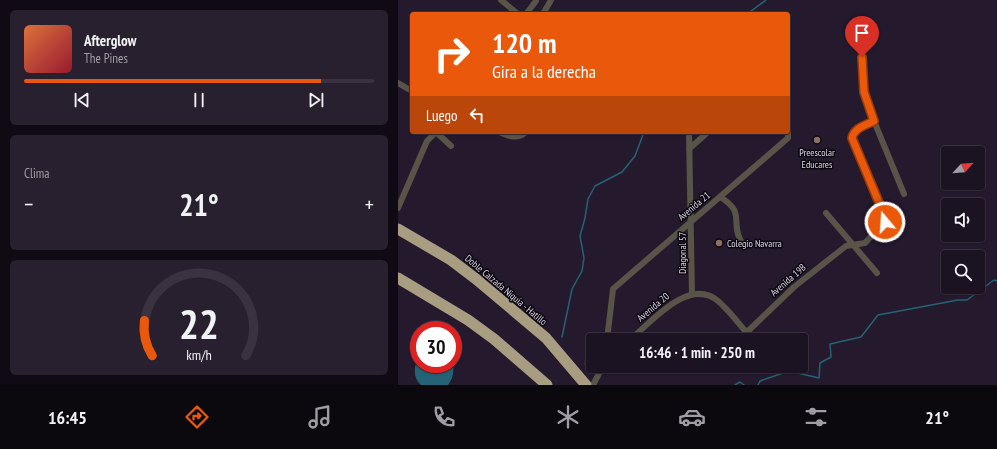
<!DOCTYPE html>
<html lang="es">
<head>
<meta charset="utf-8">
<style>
	body { margin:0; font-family:"PT Sans Narrow",sans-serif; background:#29202f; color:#f1f3f6; height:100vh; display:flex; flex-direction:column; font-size:15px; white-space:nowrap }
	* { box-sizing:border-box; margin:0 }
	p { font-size:13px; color:#a09ea5 }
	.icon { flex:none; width:22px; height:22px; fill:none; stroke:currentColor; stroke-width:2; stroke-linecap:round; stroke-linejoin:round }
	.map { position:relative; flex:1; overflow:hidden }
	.panel { display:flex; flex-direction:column; gap:10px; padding:10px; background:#0f0a13; width:398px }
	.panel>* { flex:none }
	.top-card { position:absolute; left:12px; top:12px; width:380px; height:122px; border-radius:4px; box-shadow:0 1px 3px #0004,0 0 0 1px #3a3240; background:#ea580c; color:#fff; overflow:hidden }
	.needle { width:26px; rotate:64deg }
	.controls { position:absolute; left:543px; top:146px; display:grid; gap:8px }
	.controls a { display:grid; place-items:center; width:44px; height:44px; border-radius:4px; background:#1c1322; box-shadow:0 1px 3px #0004,0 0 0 1px #3a3240; font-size:20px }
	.speed { position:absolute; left:12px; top:321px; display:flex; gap:8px; font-size:20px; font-weight:700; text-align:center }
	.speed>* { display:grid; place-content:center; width:52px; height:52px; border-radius:50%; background:#1c1322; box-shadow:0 1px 3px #0004,0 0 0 1px #3a3240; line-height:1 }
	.speed .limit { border:6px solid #d22; background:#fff; color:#111 }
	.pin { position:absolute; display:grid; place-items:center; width:34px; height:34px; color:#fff; margin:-41px -17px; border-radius:50% 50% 50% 0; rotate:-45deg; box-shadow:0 0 4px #0007 }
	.pin .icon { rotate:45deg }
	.me { position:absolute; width:44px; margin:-22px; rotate:342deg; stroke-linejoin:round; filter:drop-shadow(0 0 3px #0008) }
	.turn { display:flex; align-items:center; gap:14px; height:84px; padding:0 16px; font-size:18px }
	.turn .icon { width:52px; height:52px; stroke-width:2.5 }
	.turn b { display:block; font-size:28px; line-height:34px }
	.then { display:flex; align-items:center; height:38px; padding:0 16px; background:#0003; gap:8px; font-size:15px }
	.big { font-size:30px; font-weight:800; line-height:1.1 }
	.panel .widget { flex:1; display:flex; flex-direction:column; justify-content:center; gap:6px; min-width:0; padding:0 14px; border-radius:6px; background:#29202f }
	.panel .dial { align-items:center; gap:0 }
	.dial svg { height:104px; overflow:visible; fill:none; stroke:#3a3240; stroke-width:7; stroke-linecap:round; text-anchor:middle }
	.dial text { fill:#f1f3f6; stroke:none }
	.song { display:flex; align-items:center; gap:12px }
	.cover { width:48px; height:48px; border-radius:6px; background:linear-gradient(135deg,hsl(20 70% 55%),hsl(350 70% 35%)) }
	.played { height:4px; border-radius:2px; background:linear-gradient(90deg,#ea580c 85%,#3a3240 85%) }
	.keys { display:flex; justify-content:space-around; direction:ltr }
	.heat { display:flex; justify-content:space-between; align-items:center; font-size:22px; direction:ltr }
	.trip { position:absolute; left:188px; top:333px; width:222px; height:40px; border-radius:4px; background:#1c1322; box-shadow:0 1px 3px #0004,0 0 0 1px #3a3240; font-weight:800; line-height:40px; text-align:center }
	.dock { display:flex; height:64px; justify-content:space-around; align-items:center; background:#0b080e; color:#a09ea5 }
	.dock .icon { width:28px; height:28px }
	.dock .current { color:#ea580c }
	.dock b { font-size:18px; color:#f1f3f6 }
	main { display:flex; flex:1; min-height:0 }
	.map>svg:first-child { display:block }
	.green { fill:#323a17 }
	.water { fill:#246376 }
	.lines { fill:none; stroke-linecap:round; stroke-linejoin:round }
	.stream { stroke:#246376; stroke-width:1.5 }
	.street { stroke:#585448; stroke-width:6 }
	.highway { stroke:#a89d81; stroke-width:11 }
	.route-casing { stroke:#983908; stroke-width:10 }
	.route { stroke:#ea580c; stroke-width:7 }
	.education-dot { fill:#8d6e63; stroke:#0b070f; stroke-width:1.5 }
	.labels { text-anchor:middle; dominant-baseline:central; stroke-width:3; stroke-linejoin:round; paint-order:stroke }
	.poi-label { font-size:10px; fill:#dfd7e6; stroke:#0b070f }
	.street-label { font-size:10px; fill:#dfd7e6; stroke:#0b070f }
</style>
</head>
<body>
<main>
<section class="panel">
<div class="widget">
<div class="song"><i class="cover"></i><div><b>Afterglow</b><p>The Pines</p></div></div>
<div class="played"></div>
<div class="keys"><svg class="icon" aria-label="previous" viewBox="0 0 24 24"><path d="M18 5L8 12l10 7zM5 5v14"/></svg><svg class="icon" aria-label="pause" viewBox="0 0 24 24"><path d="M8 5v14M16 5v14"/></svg><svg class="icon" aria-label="next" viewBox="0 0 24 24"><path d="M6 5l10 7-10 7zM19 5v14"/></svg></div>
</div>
<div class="widget"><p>Clima</p>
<div class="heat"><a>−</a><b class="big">21°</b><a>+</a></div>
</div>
<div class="widget dial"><svg viewBox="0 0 100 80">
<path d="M14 69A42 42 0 1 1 86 69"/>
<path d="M14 69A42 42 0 0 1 8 42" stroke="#ea580c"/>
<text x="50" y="56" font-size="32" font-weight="700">22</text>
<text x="50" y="72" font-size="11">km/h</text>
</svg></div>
</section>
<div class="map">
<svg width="599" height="385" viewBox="0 0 599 385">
	<rect width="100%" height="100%" fill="#25192e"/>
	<!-- green -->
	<path class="green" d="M189 342 195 343V366H202V367L186 365Z"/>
	<!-- water -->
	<path class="water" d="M21 358V364H55C56 373 55 378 50 385H23C15 378 15 366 21 358Z"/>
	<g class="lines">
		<!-- stream -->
		<path class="stream" d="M349 14 368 0
			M164 337 174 289 184 271 186 258 182 236 187 218 190 199 197 186 224 172 237 156 246 132
			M337 385 342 382 346 385
			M360 385 362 381 391 371 421 378 422 363 433 357 432 344 463 337 480 315 560 300H569L596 280 599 281"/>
		<!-- street -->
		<path class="street" d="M103 0 120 14
			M128 14 138 1
			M145 14 153 0
			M0 83 14 91
			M476 121 506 194
			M38 132 53 146
			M101 132C111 136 119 140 128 132
			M291 132 294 294
			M291 149 310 132
			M322 197C349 213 331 222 344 243
			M0 208 29 141 38 132
			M428 213 479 273
			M348 333 396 287 448 246 467 243 487 221V217L454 138C456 128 468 125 476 121L466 92 464 43
			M209 340 215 289 390 138V80
			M232 340C252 323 291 276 320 301 333 312 343 327 355 340
			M378 366 379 367
			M195 385 205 366"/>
		<!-- highway -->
		<path class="highway" d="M0 229 53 260 78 279 148 338 188 385
			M0 278 70 320 96 339 149 385"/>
	</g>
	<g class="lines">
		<!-- route casing -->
		<g class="route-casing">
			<path id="route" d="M464 57 466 92 476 121C468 125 456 128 454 138L487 217V222"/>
		</g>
		<!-- route -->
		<use href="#route" class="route"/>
	</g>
	<!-- markers -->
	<g class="education-dot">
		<circle cx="419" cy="140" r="4"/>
		<circle cx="321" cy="243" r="4"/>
	</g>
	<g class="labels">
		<!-- poi labels -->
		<g class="poi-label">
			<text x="419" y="152">Preescolar<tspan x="419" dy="12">Educares</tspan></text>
			<text x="329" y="243" text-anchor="start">Colegio Navarra</text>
		</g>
		<!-- street labels -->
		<g class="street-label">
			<text transform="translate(296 206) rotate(-40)">Avenida 21</text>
			<text transform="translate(284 253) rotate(-90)">Diagonal 57</text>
			<text transform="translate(390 280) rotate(-41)">Avenida 19B</text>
			<text transform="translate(108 290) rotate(40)">Doble Calzada Niquia - Hatillo</text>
			<text transform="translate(255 307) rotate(-40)">Avenida 20</text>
		</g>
	</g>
</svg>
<div class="controls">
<a><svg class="needle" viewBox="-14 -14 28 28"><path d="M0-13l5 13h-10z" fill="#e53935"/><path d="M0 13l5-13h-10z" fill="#a09ea5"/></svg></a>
<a><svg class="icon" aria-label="sound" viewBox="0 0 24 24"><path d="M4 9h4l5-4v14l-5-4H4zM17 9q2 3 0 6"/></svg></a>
<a><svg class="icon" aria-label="search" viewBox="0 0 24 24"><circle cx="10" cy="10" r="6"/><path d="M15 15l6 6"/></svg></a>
</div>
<div class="speed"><div class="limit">30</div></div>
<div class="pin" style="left:464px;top:57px;background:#d93025"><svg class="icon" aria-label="arrive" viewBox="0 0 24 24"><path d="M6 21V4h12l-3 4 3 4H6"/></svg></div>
<svg class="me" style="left:487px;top:222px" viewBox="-20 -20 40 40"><circle r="17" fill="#ea580c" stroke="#fff" stroke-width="3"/><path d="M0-11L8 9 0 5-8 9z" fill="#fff"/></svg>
<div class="trip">16:46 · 1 min · 250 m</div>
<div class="top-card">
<div class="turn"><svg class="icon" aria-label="right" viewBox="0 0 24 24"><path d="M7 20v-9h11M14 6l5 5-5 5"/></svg><div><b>120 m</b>Gira a la derecha</div></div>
<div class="then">Luego<svg class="icon" aria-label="left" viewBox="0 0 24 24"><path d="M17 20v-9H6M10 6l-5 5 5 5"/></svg></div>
</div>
</div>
</main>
<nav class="dock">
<b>16:45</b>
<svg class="icon current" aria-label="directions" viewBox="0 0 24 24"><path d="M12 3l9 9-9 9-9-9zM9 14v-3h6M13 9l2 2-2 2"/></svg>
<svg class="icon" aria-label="music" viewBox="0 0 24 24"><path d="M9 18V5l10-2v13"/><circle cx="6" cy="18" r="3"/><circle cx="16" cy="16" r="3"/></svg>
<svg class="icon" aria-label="phone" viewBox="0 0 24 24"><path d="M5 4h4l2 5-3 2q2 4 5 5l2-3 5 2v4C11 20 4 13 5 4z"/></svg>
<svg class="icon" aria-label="climate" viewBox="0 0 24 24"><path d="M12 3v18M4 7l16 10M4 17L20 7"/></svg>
<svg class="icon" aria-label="car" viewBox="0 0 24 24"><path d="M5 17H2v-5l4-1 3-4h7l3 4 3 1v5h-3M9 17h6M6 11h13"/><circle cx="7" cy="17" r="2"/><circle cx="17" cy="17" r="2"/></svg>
<svg class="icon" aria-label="filters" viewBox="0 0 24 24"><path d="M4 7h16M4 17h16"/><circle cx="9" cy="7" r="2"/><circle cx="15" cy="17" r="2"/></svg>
<b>21°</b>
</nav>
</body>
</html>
